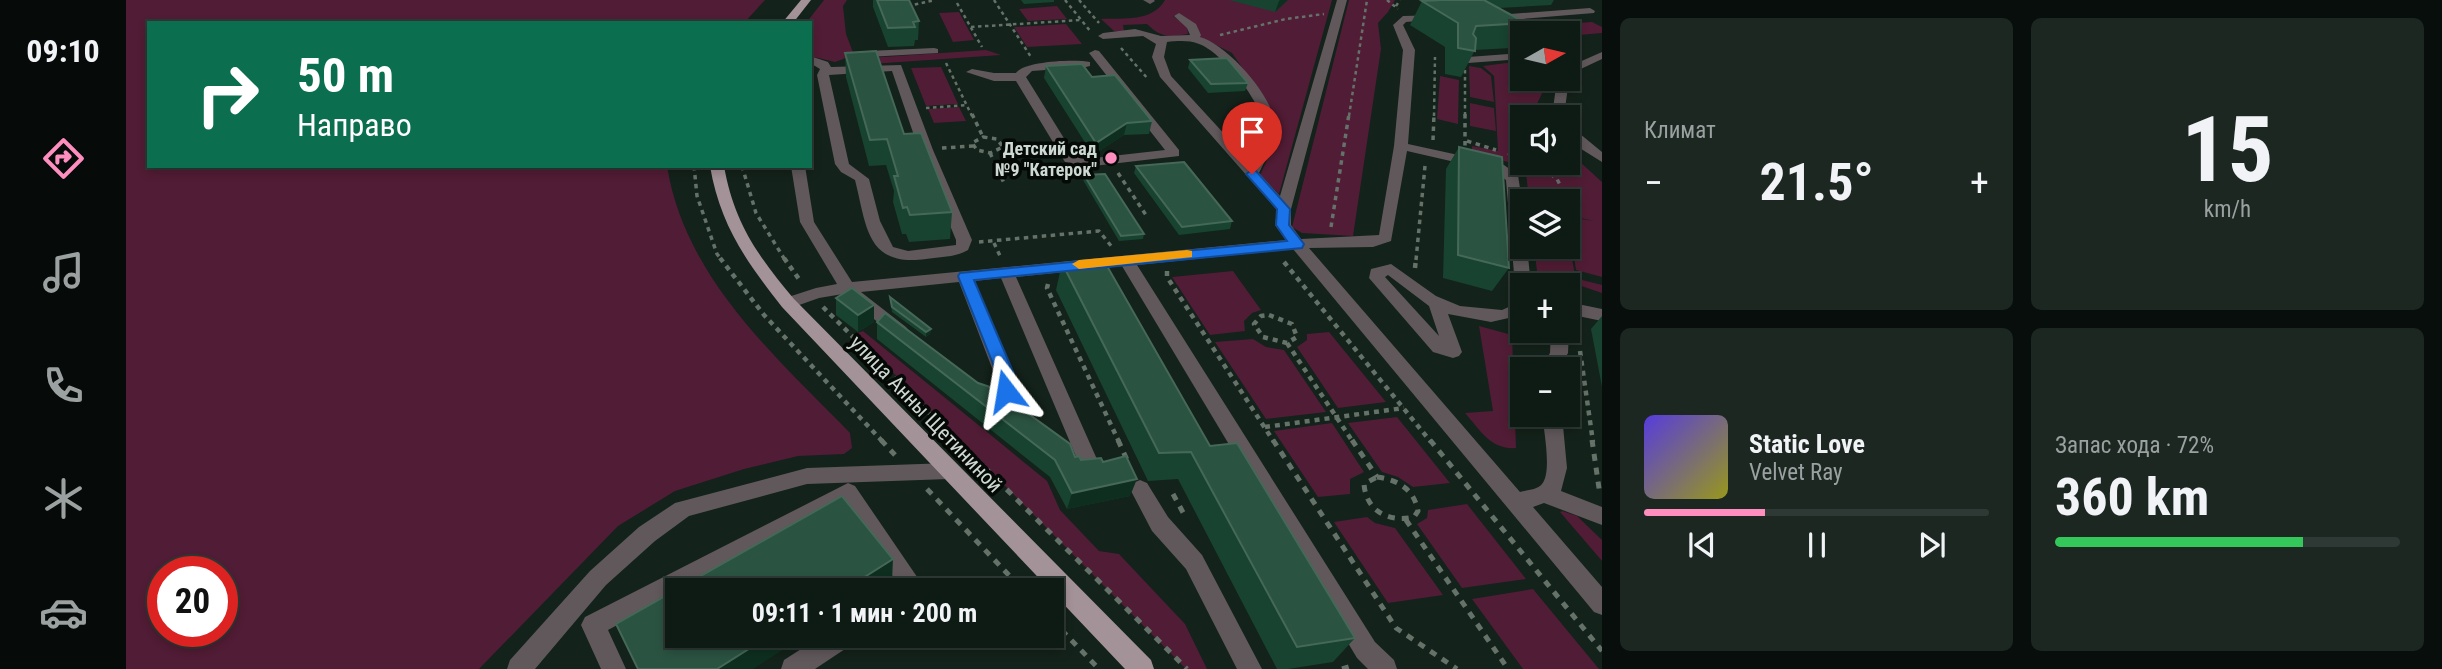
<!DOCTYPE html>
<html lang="ru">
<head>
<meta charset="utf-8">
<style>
	body { margin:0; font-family:"Roboto Condensed",sans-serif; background:#1c2722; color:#f1f3f6; height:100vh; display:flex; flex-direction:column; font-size:26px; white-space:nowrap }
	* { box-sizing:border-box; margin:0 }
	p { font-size:23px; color:#9ba1a0 }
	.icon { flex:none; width:38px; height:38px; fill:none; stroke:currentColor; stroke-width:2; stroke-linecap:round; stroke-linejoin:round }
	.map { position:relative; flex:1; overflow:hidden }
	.side { display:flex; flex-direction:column; gap:18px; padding:18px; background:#080e0b; width:840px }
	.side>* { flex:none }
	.guide { position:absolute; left:21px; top:21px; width:665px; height:147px; border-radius:0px; box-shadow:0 4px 10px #0003,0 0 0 2px #2e3834; background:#0b6e4f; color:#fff; overflow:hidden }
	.needle { width:46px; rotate:82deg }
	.tools { position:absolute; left:1384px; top:21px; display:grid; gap:14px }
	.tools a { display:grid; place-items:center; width:70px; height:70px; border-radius:0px; background:#0e1a14; box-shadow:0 4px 10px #0003,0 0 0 2px #2e3834; font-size:35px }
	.speed { position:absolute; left:21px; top:556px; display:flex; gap:14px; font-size:35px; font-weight:700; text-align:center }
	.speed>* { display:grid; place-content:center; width:91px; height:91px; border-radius:50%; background:#0e1a14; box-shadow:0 4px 10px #0003,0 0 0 2px #2e3834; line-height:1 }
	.speed .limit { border:10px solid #d22; background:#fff; color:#111 }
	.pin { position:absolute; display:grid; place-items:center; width:60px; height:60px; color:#fff; margin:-72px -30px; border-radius:50% 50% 50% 0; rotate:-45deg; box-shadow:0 0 7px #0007 }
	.pin .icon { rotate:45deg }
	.me { position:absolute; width:77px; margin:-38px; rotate:346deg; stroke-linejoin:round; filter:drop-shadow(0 0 5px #0008) }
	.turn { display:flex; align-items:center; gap:24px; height:147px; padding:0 35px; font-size:32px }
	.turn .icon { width:91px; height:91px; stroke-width:2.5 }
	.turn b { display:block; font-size:49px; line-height:60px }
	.big { font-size:52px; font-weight:700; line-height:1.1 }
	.side .tile { flex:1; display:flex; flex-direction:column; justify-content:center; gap:10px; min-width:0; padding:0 24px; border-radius:10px; background:#1c2722 }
	.side .dial { align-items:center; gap:0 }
	.dial b { font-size:91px; line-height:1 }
	.song { display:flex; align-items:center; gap:21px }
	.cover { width:84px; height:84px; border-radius:10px; background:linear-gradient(135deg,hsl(250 70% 55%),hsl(60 70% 35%)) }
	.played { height:7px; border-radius:4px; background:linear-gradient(90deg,#fd8ebe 35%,#2e3834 35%) }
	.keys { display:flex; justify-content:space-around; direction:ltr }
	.heat { display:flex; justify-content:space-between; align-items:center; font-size:38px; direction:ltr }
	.charge { height:10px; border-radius:5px; background:linear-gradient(90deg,#34c759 72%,#2e3834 0) }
	.side .tiles { flex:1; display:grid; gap:18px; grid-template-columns:repeat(2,1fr) }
	.trip { position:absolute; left:539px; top:578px; width:399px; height:70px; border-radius:0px; background:#0e1a14; box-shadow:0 4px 10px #0003,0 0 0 2px #2e3834; font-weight:700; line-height:70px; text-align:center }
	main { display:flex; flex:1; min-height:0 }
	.tab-bar { display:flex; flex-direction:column; width:126px; justify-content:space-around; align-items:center; background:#060a08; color:#9ba1a0 }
	.tab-bar .icon { width:49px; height:49px }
	.tab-bar .selected { color:#fd8ebe }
	.tab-bar b { font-size:32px; color:#f1f3f6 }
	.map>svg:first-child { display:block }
	.green { fill:#511c35; fill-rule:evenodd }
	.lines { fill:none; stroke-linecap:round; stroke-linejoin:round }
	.path-far3 { stroke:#65726a; stroke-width:2.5; stroke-dasharray:3.5 3.5; stroke-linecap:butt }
	.path-far2 { stroke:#65726a; stroke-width:3.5; stroke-dasharray:4.5 4.5; stroke-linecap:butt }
	.path-far1 { stroke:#65726a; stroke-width:4.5; stroke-dasharray:5 5; stroke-linecap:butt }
	.path { stroke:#65726a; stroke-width:5; stroke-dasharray:7 7; stroke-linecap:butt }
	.minor { fill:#60585b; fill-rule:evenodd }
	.major { fill:#a39298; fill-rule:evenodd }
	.wall { fill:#184330 }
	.shaded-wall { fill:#0e2f20 }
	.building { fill:#2b5342; stroke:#456858; stroke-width:2 }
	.route { fill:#1a73e8; stroke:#114b97; stroke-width:2 }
	.slow { fill:#f59e0b }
	.poi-dot { fill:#fd8ebe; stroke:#050a07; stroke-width:2.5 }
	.labels { text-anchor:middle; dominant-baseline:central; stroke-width:7; stroke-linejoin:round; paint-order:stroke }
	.far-poi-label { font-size:18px; font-weight:bold; fill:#cfd9d3; stroke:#050a07; text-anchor:end }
	.street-label { font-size:21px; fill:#cfd9d3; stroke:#050a07 }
</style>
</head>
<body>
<main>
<nav class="tab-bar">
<b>09:10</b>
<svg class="icon selected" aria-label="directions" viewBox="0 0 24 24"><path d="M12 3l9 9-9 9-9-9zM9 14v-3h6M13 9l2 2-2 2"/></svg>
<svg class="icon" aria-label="music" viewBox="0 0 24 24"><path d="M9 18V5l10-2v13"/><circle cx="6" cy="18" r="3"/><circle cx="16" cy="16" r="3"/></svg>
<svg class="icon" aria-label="phone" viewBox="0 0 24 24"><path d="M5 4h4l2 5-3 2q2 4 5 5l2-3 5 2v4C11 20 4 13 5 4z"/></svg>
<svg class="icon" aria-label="climate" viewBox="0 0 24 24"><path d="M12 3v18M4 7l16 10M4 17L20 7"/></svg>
<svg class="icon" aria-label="car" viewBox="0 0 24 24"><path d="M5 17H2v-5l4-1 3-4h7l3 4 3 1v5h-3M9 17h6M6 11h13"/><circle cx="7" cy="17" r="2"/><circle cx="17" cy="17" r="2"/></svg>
</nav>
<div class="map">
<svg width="1476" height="669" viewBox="0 0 1476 669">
	<rect width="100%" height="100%" fill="#13221a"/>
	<!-- green -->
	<path class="green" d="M0 0H639L618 23H23V166H541C559 278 649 356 724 433L726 448 718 454 672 456 618 469 549 491 492 526 353 669H0ZM37 572H96V632H37Z
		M698 0H721L717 6 720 34 728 55 709 62 684 56V23H680Z
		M1039 0H1206L1153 194 1134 175C1143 155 1154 137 1150 116L1106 53 1074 37 1071 27 1054 15 1047 16 1061 26 1062 34C1043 37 1035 38 1021 24L997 25 998 31H988L975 19C997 18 1027 22 1039 0Z
		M1223 0H1269L1262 12 1252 23 1255 49 1227 236 1176 233 1166 227Z
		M931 6 941 19 902 21 893 9Z
		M833 12 848 40 827 42 813 13Z
		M1466 22 1476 27V33L1442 36V33L1396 34 1386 28Z
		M940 24 956 44 901 47 888 27Z
		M860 50 875 55 731 65 742 58Z
		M1396 61V79H1423L1407 112 1411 117H1396V163H1442V151L1476 182V277L1450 270 1442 217 1468 221 1442 215V201H1403L1400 172 1386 163 1346 153V146L1372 151 1368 76 1357 66Z
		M1343 66 1355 68 1365 76 1368 102 1344 97Z
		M815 67 832 104 800 106 785 68Z
		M1314 76 1333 80 1332 124 1311 119Z
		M1344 103 1368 108 1370 131 1344 126Z
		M833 107 840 121 808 123 802 109Z
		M1442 237 1449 275 1452 279 1476 285V293L1411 271 1408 247H1442Z
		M1107 271 1135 310 1126 313 1118 321 1119 331 1084 335 1046 277Z
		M1353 326 1386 335 1390 448C1365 450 1355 431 1339 413L1367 411Z
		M737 331 921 481 934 510 973 551 993 554 1059 624 1081 669H1060L729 334Z
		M1203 332 1260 402 1212 408 1171 347 1181 340V334Z
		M1127 339 1140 347 1158 350 1200 412 1140 419 1089 342Z
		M1271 417 1324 483 1287 487 1272 477 1256 472 1222 423Z
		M1206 423 1238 472 1224 479V494L1192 497 1148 431Z
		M1341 504 1400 579 1336 588 1291 524 1301 518 1302 510Z
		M1436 511 1451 516 1476 540V561L1434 512Z
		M1241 517 1249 523 1269 528 1317 595 1262 603 1208 522Z
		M1407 589 1473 669H1397L1346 599Z"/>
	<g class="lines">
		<!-- path-far3 -->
		<path class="path-far3" d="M868 0 905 57
			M939 0 965 32
			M953 0 973 23
			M1261 0 1272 9
			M831 3 856 47
			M782 6 809 0
			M1270 6 1274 0
			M845 27 955 20
			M1094 35 1160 19 1198 14
			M995 48 1022 79
			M820 63 846 116
			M1339 70V116
			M800 108 841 105
			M1223 116 1241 0
			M1308 116 1309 57"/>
		<!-- path-far2 -->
		<path class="path-far2" d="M846 114 857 137
			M1339 114V149
			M857 137 871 139 877 147 864 153 851 150 846 143Z
			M1307 140 1308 114
			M1341 141 1370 150
			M816 148 847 146
			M864 153 878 183
			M1382 153 1396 158
			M1410 163 1431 179 1451 218
			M568 166 571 196 591 254 596 260
			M616 166 630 213 659 260
			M992 173 1020 215
			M1205 227 1223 114
			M853 242 973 231 986 247
			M868 243 875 258
			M1290 260 1299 166"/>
		<!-- path-far1 -->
		<path class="path-far1" d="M594 258 638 315 757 442
			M658 258 675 282
			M1158 262 1305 442
			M1289 268 1290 258
			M1041 271V277L1148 442
			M922 284 921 288 993 442
			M697 307 832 442
			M1143 315 1166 324 1171 337 1161 343 1137 337 1128 324 1135 316Z
			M1161 343 1227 442
			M1454 351 1467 442
			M1139 427 1278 408"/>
		<!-- path -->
		<path class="path" d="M755 440 769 455
			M831 440 1061 669
			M992 440 1001 460
			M1147 440 1270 628 1331 669
			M1226 440 1251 477
			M1304 440 1476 651
			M1466 440 1474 495
			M1251 477C1272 480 1288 489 1292 511L1288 517C1263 523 1240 511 1238 484Z
			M801 489 897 590
			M1047 494 1060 518
			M1280 520 1382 669
			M926 620 973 669
			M1216 669 1226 666"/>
		<!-- minor -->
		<path class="minor" d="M1017 0H1028L1029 1 1024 4Z
			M1211 0H1221L1165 209V225L1175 239 1253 235 1268 146 1277 50 1267 25 1277 16 1314 15V19L1280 22 1277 25 1289 50 1282 144 1378 165 1392 175 1396 202V247H1401L1405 285H1396V290L1389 285 1380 180 1368 171 1281 151 1265 241 1247 247 1183 248 1394 492C1401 490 1411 490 1416 484 1426 473 1418 430 1416 415H1436L1441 468 1435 491 1476 507V525L1418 503 1407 507 1476 587V615L1468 612 1167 249 1011 265 1249 642 1268 660 1271 669H1242L1231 658 996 266 890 277 974 466 971 472 964 474 957 472 954 466 875 278 849 281 889 381 887 396C874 405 856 405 847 391L849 386 856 384 870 389 871 381 833 282 735 292 780 327 783 331 780 335H768L724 300 723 293 693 298 662 309 654 303 656 299 690 288 711 284 674 222 665 166H679L688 222 726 282 1160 240 1149 225 1151 210 1034 77 1026 57 1030 44 1017 36 977 39 972 36 977 33 1009 29 1035 36 1064 35 1061 28 1048 16 1053 13 1070 24 1075 35 1074 37C1101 44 1149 98 1149 126 1150 143 1140 158 1133 173L1154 196ZM1041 42C1051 41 1063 40 1073 44 1094 51 1134 99 1136 122 1138 137 1131 150 1125 163L1045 76 1038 57Z
			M1464 8 1469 11 1468 13 1384 20 1361 15 1366 12 1384 14Z
			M1370 27 1396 42V49L1366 32 1365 30Z
			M808 48 812 49V53L742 57 736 54 742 51Z
			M969 50 973 51 1053 150V156L959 167 939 162 890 81H868L840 72 846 69 868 73H890C898 61 949 59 964 62V66L960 67 906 71 900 77 949 156 959 159 1039 150 963 53Z
			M1476 52V59L1442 75V67Z
			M1396 53V59L1342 63 1336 60 1342 57Z
			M684 56 702 62 705 67 775 65 807 150 846 240 842 250C831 257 814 257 800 259 740 267 741 227 729 180L715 172 709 164 691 75 694 69 684 63ZM766 71 793 150 830 240V245L782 251 767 247 754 221 743 179 723 164 703 75Z
			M1442 78 1443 79 1439 109 1443 117 1442 119 1431 117 1427 109 1431 79Z
			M1442 124 1476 152V162L1452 147 1442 136Z
			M1265 264 1310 296 1334 306 1376 310 1387 305 1390 299 1396 298V315L1365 322 1322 314 1336 352 1333 356 1327 358 1307 352 1243 278 1245 269ZM1262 275 1303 306 1313 336 1259 277Z
			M1442 302 1476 309V321L1442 314Z
			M1442 330 1443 331 1442 353 1433 369H1415L1424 353 1425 331Z
			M823 463 830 465 833 471 830 477 823 479 681 484 563 516 529 541 480 585 409 669H381L384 660 464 571 513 527 549 503 681 468Z
			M1014 480 1021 483 1042 517 1076 555 1136 669H1111L1060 569 1026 531 1004 489 1007 483Z
			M722 483 729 486 800 590H776L718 504 557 590H551V593L482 630 500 669H475L455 625 459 617Z
			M697 635H731L728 643 689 669H655L658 660Z"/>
		<!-- major -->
		<path class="major" d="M675 0H685L667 23H656Z
			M584 166H598C608 223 632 256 668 299L1025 660 1028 669H999L656 307C620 261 594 225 584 166Z"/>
	</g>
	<!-- wall -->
	<path class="wall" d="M747 0H783L793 21 792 40H789L788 46 762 47 747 7Z
		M895 0H928V2L898 4Z
		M1103 0H1162L1149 12Z
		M1314 0H1428L1425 5 1373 8 1400 23 1385 48 1349 50 1335 77 1319 74V47L1284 25 1296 1Z
		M719 53 778 134 826 212 824 239 783 242 780 234H776L767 202 768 191 760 165 743 166 720 77Z
		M1064 60 1122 83 1119 91 1082 93 1062 68Z
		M920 66 966 77 1026 121 1023 134 998 135 967 155 918 78Z
		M1333 147 1383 268 1366 291 1317 278 1320 169Z
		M1010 166 1106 221 1104 229 1053 235 1008 173Z
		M958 175 1018 234 1017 239 993 241 957 180Z
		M936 263 1229 638 1207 662 1162 669H1151L1052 479 1022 481 930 290Z
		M764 297 805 329 804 334 800 337 766 312Z
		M710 298 748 322 732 332 710 315Z
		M1476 316V387L1465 329Z
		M751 322 955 460 1004 496 941 509 924 477 751 339Z"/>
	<!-- shaded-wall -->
	<path class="shaded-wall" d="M1154 0H1162L1149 12 1153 1Z
		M1001 123 998 135 967 155 970 143Z
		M748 305V322L732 332V315Z
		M805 329 804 334 800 337V332Z
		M1011 479 1004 496 941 509 946 493Z
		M767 559 766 581 751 590H718Z
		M645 635H680L627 669H591Z"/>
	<!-- building -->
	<path class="building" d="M751 0H783L793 21 787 22 789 27 762 28Z
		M1315 0H1358L1400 23 1350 26 1347 34 1350 38 1349 51 1332 48V23L1296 1Z
		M750 51 778 134 795 133 826 212 784 215 781 207 777 208 768 176H772L761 139 744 140 719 53Z
		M1101 58 1122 83 1085 84 1064 60Z
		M956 64 966 77 989 75 1026 121 1001 123 970 143 920 66Z
		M1333 147 1376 157 1383 268 1332 255Z
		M1058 162 1106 221 1056 227 1010 166Z
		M979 174 1018 234 995 236 958 175Z
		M977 259 1084 446 1111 443 1229 638 1171 647 1065 452 1033 453 936 263Z
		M726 288 748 305 732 315 710 298Z
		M764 297 805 329 800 332 766 307Z
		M759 313 852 383 867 388 944 444 949 457 953 456 955 460 975 458 977 462 1000 456 1011 479 946 493 929 460 751 322Z
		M716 496 767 559 718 590H551V635H645L591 669H512L490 624Z"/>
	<!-- route -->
	<path class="route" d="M1126 170 1130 171 1164 209 1163 225 1178 244 1176 248 848 280 888 374 889 391 886 395H874L871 374 832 276 834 273 1161 241 1150 225 1151 209 1120 174Z"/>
	<!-- slow -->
	<path class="slow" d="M1061 250 1066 251V257L953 269 946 264 953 260Z"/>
	<!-- markers -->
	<circle class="poi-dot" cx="985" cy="158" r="7"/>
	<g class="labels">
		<!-- far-poi labels -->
		<g class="far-poi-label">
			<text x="971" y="148">Детский сад<tspan x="971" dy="21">№9 "Катерок"</tspan></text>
		</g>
		<!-- street labels -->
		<g class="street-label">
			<text transform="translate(800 414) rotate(46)">улица Анны Щетининой</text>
		</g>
	</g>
</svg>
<div class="tools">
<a><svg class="needle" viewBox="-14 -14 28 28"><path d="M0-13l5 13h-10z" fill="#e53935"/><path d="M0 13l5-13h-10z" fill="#9ba1a0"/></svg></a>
<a><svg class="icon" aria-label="sound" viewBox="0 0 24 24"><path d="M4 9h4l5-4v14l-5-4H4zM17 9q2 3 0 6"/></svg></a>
<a><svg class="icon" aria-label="layers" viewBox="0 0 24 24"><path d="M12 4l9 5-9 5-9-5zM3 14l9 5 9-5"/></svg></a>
<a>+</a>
<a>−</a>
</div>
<div class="speed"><div class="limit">20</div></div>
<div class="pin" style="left:1126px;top:174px;background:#d93025"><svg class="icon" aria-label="arrive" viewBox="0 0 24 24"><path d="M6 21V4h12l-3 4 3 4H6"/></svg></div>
<svg class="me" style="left:880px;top:391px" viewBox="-20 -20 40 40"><path d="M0-17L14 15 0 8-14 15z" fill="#1a73e8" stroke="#fff" stroke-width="4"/></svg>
<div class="trip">09:11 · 1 мин · 200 m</div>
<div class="guide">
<div class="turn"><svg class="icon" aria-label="right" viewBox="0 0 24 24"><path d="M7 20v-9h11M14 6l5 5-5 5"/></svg><div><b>50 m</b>Направо</div></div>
</div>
</div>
<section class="side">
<div class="tiles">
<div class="tile"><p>Климат</p>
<div class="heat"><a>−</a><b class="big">21.5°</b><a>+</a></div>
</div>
<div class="tile dial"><b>15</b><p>km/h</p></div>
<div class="tile">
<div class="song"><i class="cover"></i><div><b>Static Love</b><p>Velvet Ray</p></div></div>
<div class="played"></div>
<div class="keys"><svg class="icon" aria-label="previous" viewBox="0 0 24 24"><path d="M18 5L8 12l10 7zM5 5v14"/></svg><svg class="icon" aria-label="pause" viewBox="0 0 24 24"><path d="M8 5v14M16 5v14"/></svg><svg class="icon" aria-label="next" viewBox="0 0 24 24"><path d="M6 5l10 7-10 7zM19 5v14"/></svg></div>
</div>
<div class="tile"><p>Запас хода · 72%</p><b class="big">360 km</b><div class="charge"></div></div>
</div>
</section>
</main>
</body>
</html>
